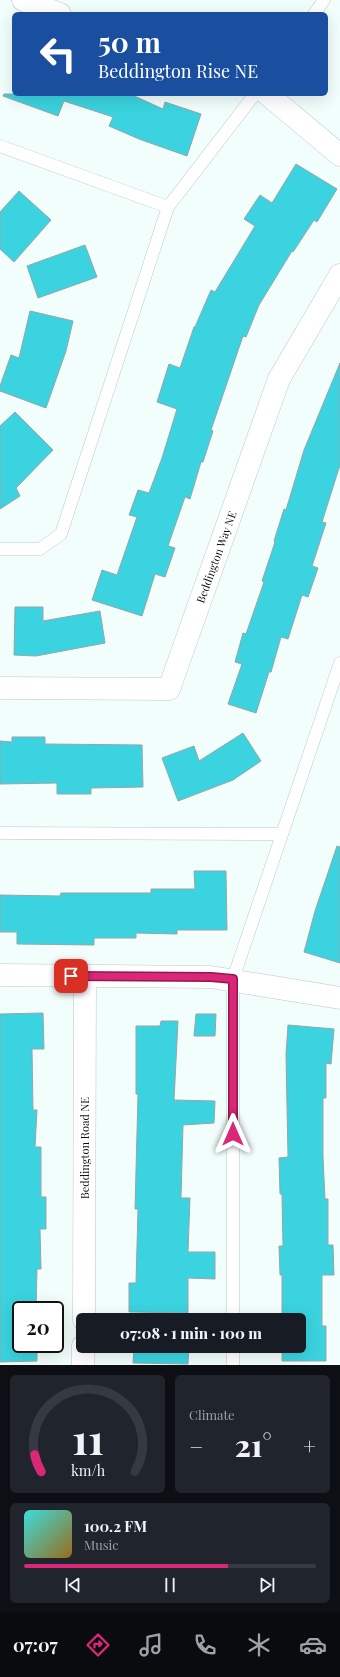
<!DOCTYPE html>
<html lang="en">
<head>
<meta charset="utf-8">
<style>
	body { margin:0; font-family:"Playfair Display",serif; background:#20242c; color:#f1f3f6; height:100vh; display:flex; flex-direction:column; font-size:15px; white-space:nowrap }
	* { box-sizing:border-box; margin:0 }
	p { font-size:13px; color:#9ea1a6 }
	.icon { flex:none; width:22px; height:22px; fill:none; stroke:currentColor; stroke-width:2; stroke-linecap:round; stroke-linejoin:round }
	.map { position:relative; height:1365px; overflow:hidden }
	.panel { display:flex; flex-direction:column; gap:10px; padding:10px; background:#0d0f14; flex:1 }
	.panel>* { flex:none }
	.banner { position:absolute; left:12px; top:12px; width:316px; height:84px; border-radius:6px; box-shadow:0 4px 16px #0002; background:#1a4fa0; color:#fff; overflow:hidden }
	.speed { position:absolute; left:12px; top:1301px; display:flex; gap:8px; font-size:20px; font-weight:700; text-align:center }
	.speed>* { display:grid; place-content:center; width:52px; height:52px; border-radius:50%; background:#171b24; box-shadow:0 4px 16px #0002; line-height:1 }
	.speed .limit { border:2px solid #111; border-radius:6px; background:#fff; color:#111 }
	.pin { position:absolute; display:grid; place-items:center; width:34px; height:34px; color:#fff; margin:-17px; border-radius:8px; box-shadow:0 2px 6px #0006 }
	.me { position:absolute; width:44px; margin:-22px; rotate:0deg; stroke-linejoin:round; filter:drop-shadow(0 0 3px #0008) }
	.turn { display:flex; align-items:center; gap:14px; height:84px; padding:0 20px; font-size:18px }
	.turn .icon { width:52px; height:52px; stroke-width:2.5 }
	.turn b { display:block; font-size:28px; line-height:34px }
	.big { font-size:30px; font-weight:800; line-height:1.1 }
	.panel .tile { flex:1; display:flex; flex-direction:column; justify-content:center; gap:6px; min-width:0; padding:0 14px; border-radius:6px; background:#20242c }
	.panel .dial { align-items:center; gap:0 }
	.dial svg { height:104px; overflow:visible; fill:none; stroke:#363941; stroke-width:7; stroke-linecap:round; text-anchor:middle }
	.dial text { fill:#f1f3f6; stroke:none }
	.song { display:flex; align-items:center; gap:12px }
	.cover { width:48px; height:48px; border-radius:6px; background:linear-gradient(135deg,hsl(180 70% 55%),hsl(40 70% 35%)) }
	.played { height:4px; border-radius:2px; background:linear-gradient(90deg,#db2777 70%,#363941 70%) }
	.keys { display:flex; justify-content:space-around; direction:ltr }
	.heat { display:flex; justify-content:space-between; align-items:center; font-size:22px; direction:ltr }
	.panel .tiles { flex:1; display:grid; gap:10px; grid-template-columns:1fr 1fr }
	.tile:last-child { grid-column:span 2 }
	.trip { position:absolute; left:76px; top:1313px; width:230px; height:40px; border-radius:6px; background:#171b24; box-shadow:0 4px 16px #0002; font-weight:800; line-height:40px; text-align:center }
	.tabs { display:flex; height:64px; justify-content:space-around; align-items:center; background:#090b0e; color:#9ea1a6 }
	.tabs .icon { width:28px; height:28px }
	.tabs .current { color:#db2777 }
	.tabs b { font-size:18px; color:#f1f3f6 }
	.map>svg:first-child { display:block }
	.building { fill:#3ad3df; stroke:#99a4a5 }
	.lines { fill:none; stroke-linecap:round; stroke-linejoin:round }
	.lane-casing { stroke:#bcc8c5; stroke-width:13 }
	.street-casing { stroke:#bcc8c5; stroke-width:23 }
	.lane { stroke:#fff; stroke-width:12 }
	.street { stroke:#fff; stroke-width:22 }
	.route-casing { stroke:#8e194d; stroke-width:10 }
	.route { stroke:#db2777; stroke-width:7 }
	.labels { text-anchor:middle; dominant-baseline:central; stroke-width:3; stroke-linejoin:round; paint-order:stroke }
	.street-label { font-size:11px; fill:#0c100f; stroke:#fff }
</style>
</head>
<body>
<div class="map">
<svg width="340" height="1365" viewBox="0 0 340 1365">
	<rect width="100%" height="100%" fill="#f2fefb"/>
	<!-- building -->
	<path class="building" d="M4 94H130L163 109 165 102 201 114 187 156 139 139 109 126 113 117 64 101 58 116 3 96Z
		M296 164 337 189 317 222 314 220 293 252 292 251 259 305 246 337 243 336 211 430 213 431 203 462H201L190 499 185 497 168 546 175 548 165 577 155 574 142 616 92 600 102 570 117 575 137 517 129 515 138 490 149 493 162 458 177 409 157 402 169 364 180 368 194 327H195L211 290 215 292 255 226 244 219 260 195 272 203Z
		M19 191 51 220 14 262 0 249V212Z
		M85 245 97 277 38 298 27 266Z
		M30 311 73 321 66 351 46 408 0 391V386L11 355 19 358Z
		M340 363V465L322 522 326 523 312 566 318 568 308 597 302 595 288 639 281 637 271 672H269L256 713 228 704 242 664 235 662 243 633 246 634 264 582 262 581 275 542 274 541 284 509 286 510 304 450Z
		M15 412 53 450 16 488 20 496 0 509V426Z
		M15 607H43V621L100 611 105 643 36 656 14 655Z
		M243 733 261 761 233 780 178 801 162 758 194 746 199 761Z
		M12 737H45V744L142 745 143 787 91 788V794H57V783L0 784V741L12 742Z
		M337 846 340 847V963L304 952 315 911Z
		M194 871H226L227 930H177V934L136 933V938H94V945L17 944V932H0V895L60 896 61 893H151V889H195Z
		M43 1013 44 1049H32L33 1110H37L35 1147H41V1197H46V1229H40L41 1269H37L36 1310H21V1344H37V1361L0 1362V1014Z
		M196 1014H216L215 1036H194Z
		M161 1021H178L174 1100 215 1101 214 1123 183 1125 181 1198H190L188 1252H215V1279L188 1278V1313L129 1312V1283H136L138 1209H135L138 1094H136V1026H160Z
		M288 1025 334 1029 331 1064 326 1063V1098H323V1157L325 1199H328V1245H333L334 1275H322V1326H326V1361H282V1346H299V1320H282V1275H280L279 1246H283L282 1194H280L279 1158 288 1157 286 1055Z
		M134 1346H189L188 1364 133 1363Z"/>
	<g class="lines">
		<!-- lane casing -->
		<g class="lane-casing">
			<path id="lane" d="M314 14 324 0
				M0 146 168 207
				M0 549H40L61 534 168 207 255 94
				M0 833 282 834
				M233 1320V979L340 663
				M233 1365V1346"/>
		</g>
		<!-- street casing -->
		<g class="street-casing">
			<path id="street" d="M23 0 60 14
				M267 94 340 155
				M0 688 169 689 279 379 340 275
				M0 975 211 977 340 998
				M84 1320 85 977
				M83 1365V1346"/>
		</g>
		<!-- lane -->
		<use href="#lane" class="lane"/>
		<!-- street -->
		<use href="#street" class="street"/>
	</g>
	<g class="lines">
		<!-- route casing -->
		<g class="route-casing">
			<path id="route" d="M71 976 211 977 233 979V1134"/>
		</g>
		<!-- route -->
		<use href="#route" class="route"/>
	</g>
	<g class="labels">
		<!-- street labels -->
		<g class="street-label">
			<text transform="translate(216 557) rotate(-70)">Beddington Way NE</text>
			<text transform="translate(84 1148) rotate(-90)">Beddington Road NE</text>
		</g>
	</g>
</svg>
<div class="speed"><div class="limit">20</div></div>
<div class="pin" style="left:71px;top:976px;background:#d93025"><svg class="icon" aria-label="arrive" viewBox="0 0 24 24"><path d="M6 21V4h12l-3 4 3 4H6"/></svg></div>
<svg class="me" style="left:233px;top:1134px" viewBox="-20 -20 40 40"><path d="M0-17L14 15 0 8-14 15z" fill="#db2777" stroke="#fff" stroke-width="4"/></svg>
<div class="trip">07:08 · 1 min · 100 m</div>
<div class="banner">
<div class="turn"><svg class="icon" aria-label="left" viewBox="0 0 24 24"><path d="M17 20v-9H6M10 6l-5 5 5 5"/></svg><div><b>50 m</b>Beddington Rise NE</div></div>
</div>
</div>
<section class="panel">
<div class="tiles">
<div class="tile dial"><svg viewBox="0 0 100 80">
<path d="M14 69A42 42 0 1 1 86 69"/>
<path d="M14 69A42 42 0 0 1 9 56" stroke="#db2777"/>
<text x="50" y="56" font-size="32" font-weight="700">11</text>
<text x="50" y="72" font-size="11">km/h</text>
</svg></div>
<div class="tile"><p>Climate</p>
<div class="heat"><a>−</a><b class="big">21°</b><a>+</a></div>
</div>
<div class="tile">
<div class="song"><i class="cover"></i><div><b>100.2 FM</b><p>Music</p></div></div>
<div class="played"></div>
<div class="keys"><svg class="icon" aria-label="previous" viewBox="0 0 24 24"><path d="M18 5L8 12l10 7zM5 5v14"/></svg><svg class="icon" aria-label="pause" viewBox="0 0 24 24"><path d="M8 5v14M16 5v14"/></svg><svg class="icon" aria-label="next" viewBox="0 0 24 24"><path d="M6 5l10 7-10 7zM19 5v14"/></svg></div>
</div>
</div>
</section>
<nav class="tabs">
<b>07:07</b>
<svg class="icon current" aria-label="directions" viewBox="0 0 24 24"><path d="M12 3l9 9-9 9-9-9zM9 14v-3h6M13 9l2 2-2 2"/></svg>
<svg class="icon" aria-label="music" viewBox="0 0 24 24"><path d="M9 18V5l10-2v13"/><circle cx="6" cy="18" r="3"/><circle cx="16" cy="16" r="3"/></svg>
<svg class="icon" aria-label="phone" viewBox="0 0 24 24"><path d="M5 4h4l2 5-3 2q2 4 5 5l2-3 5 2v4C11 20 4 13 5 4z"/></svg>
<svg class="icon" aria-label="climate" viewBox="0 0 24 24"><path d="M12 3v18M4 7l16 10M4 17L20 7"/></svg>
<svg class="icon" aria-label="car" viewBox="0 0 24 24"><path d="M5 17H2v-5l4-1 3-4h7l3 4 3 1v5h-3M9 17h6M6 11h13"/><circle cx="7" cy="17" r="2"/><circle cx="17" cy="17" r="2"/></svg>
</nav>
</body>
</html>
